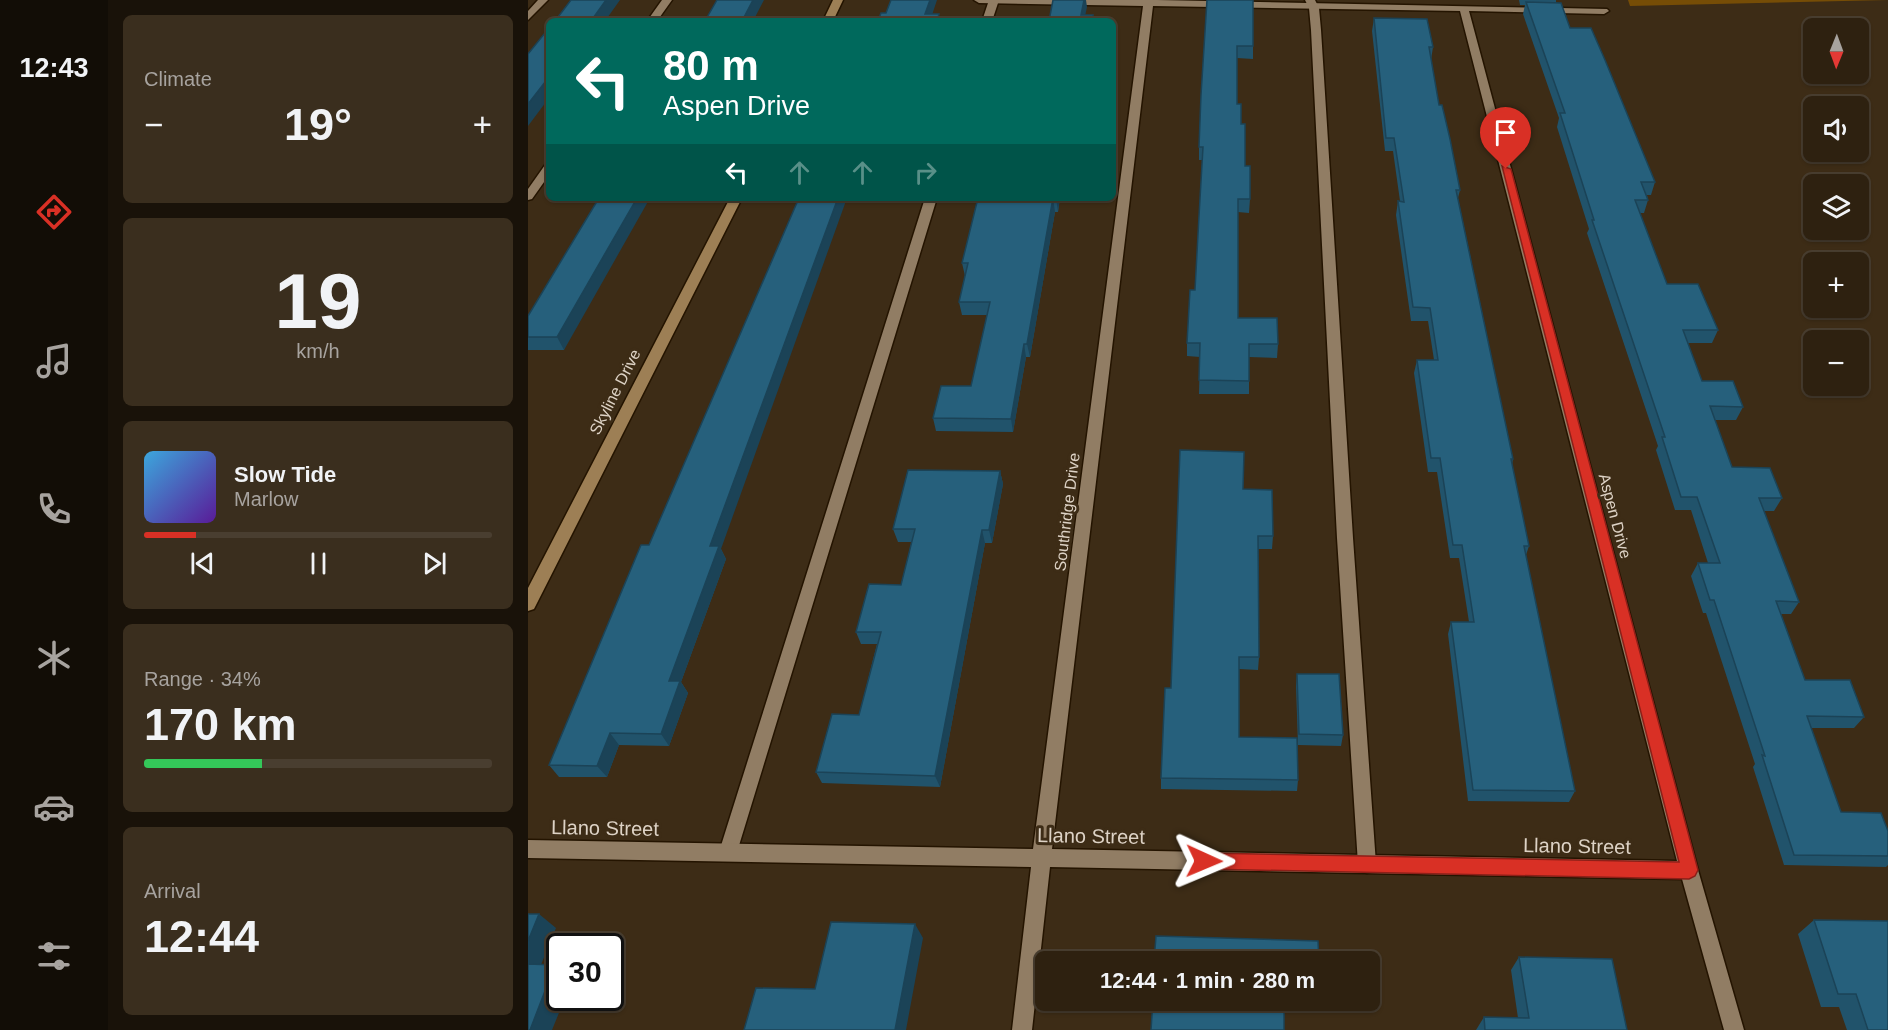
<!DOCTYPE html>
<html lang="en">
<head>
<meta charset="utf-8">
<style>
	body { margin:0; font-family:Arial,sans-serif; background:#3a2e1e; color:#f1f3f6; height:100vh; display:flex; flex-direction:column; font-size:22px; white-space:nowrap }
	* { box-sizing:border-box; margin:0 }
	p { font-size:20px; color:#a7a39f }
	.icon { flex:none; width:33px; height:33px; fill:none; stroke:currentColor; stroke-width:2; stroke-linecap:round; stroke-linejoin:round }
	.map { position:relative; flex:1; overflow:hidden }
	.panel { display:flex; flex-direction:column; gap:15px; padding:15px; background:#191209; width:420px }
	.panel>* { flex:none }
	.banner { position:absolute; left:18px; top:18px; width:570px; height:183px; border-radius:9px; box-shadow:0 2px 4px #0004,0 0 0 2px #493e30; background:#00695c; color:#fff; overflow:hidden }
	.needle { width:39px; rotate:181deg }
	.buttons { position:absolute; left:1275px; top:18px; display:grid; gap:12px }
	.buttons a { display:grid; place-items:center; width:66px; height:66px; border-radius:9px; background:#2e2110; box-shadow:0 2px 4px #0004,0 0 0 2px #493e30; font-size:30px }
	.speed { position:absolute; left:18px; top:933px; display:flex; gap:12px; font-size:30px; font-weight:700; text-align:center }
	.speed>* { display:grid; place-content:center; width:78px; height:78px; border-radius:50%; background:#2e2110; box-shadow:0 2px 4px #0004,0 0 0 2px #493e30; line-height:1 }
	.speed .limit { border:3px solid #111; border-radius:9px; background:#fff; color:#111 }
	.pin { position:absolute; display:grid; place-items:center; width:51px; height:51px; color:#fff; margin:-62px -26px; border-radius:50% 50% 50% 0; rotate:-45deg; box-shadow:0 0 6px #0007 }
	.pin .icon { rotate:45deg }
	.me { position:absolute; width:66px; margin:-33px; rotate:91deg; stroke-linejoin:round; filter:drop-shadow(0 0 4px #0008) }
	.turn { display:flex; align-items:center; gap:21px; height:126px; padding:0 18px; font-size:27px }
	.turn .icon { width:78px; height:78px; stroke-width:2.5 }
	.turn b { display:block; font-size:42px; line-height:51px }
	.lanes { display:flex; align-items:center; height:57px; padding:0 18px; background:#0003; justify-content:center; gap:30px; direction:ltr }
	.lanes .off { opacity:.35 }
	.big { font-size:45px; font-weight:600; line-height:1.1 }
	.panel .widget { flex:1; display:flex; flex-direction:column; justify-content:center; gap:9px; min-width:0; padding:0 21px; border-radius:9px; background:#3a2e1e }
	.panel .dial { align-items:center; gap:0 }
	.dial b { font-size:78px; line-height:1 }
	.song { display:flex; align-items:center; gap:18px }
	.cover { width:72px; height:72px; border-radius:9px; background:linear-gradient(135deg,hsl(200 70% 55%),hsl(270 70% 35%)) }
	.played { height:6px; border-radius:3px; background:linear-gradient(90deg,#d93025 15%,#493e30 15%) }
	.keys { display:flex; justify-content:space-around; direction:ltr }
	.heat { display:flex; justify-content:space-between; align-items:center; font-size:33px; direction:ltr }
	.charge { height:9px; border-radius:4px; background:linear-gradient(90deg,#34c759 34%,#493e30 0) }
	.trip { position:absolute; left:507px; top:951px; width:345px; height:60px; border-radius:9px; background:#2e2110; box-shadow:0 2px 4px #0004,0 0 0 2px #493e30; font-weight:600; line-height:60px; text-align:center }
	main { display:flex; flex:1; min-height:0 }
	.menu { display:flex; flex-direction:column; width:108px; justify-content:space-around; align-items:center; background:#120d06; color:#a7a39f }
	.menu .icon { width:42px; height:42px }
	.menu .selected { color:#d93025 }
	.menu b { font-size:27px; color:#f1f3f6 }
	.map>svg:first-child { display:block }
	.green { fill:#764d06 }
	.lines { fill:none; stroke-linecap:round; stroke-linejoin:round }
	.lane-casing { stroke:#241400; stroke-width:3 }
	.street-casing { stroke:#241400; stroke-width:3 }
	.secondary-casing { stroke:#241400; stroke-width:3 }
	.lane { fill:#917d64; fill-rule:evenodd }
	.street { fill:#917d64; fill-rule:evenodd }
	.secondary { fill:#9d7f55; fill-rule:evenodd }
	.wall { fill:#21536b }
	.shaded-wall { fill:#1b4357 }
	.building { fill:#26607c; stroke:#1b4357; stroke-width:1.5 }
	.route { fill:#d93025; stroke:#8d1f18; stroke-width:1.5 }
	.labels { text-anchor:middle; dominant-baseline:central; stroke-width:6; stroke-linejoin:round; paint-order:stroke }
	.street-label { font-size:16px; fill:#ddd2c5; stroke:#3d2c16 }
	.near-street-label { font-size:20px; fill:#ddd2c5; stroke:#3d2c16 }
</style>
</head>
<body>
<main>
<nav class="menu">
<b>12:43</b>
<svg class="icon selected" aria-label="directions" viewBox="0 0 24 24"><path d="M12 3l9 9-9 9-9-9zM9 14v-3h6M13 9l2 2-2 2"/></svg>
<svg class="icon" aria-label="music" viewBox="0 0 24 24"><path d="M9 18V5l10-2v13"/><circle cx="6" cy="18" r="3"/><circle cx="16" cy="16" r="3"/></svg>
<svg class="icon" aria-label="phone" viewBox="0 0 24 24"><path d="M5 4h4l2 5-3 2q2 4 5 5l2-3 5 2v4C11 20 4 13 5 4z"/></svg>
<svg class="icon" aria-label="climate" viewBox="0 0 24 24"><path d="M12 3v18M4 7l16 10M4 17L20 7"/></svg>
<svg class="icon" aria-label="car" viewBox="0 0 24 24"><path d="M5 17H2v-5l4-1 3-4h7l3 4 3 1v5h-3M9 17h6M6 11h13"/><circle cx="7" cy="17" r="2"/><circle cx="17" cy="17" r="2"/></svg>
<svg class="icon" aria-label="filters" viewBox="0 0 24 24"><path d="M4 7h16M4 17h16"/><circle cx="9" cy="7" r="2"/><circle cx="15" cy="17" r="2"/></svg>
</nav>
<section class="panel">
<div class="widget"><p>Climate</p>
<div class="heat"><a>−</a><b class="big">19°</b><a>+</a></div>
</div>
<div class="widget dial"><b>19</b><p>km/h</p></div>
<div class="widget">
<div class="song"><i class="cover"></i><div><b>Slow Tide</b><p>Marlow</p></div></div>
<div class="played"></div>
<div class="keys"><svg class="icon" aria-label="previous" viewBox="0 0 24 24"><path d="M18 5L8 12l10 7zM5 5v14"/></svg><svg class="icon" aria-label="pause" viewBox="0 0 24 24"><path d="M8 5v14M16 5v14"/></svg><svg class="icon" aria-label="next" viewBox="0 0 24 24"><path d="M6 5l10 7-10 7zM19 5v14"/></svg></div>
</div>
<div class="widget"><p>Range · 34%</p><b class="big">170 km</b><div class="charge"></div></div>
<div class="widget"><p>Arrival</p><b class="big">12:44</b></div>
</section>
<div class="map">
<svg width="1360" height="1030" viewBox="0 0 1360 1030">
	<rect width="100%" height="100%" fill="#3d2c16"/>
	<!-- green -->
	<path class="green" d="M1100 0H1360L1102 6Z"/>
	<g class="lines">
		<!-- lane casing -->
		<g class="lane-casing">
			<path id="lane" d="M134 0H144L129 21H119Z
				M461 0H471L464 21H454Z
				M777 0H787L791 8 793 30 825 538 848 864 846 870 839 873 832 870 830 864 809 538 783 30 781 8Z
				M21 164V175L4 199 0 200V189L17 165Z
				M397 198H409L209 852 207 858 200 861 193 858 191 852Z"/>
		</g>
		<!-- street casing -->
		<g class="street-casing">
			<path id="street" d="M10 0H20L0 20V11Z
				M446 0H629L1079 9 1081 11 1076 14 941 11 1170 870 1216 1030H1196L1154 879 522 867 504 1030H484L503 867 0 858V840L505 849 615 6 451 3ZM625 6 932 11 1149 861 524 849Z"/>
		</g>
		<!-- secondary casing -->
		<g class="secondary-casing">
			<path id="secondary" d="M305 0H315L305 21H295Z
				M202 198H214L6 609 0 611V588Z"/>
		</g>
		<!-- lane -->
		<use href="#lane" class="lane"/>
		<!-- street -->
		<use href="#street" class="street"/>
		<!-- secondary -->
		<use href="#secondary" class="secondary"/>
	</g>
	<!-- wall -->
	<path class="wall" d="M679 0 725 46V59L709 58V104L713 124 717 166 722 199 721 213 710 212V318L750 344 749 358 721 357V394H671L672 357 659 356V343L667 290 675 160H671V147Z
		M991 0H1028V3L1127 182 1123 195H1119L1120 200 1116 213H1112L1139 284 1190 330 1184 343H1160L1174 381 1215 407 1208 420H1187L1204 467 1254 498 1246 511H1236L1271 602 1263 614H1253L1277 680 1336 717 1326 728H1283L1313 812 1360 831V865L1358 867 1256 865 1225 767 1227 764 1178 613H1175L1163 576 1170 563H1180L1163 510H1147L1128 450 1130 446 1059 233 1061 229 1029 127 1031 118 995 14 997 5H992Z
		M846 18 905 47 903 60 911 105 932 190 930 198 985 459 984 465 1001 546 998 555 1047 791 1041 802 940 801 920 634 923 622H941L931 558H922L909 472H900L886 373 889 360H906L900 321H883L868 215 870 201H872L865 151H857L844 31Z
		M71 198 36 350H0V316Z
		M450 198H532L530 212H527L502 357H498L485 432 408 431 405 418 443 386 459 315H434L431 302 437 276 434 263Z
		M472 471 475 484 464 543H457L412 787 294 783 288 772 331 715 349 644H333L328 632 373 585 384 542H370L365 529Z
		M715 489 745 536 744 549H730L731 657 730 670 711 669V737L770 780 769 791 633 789V778L643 688Z
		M121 545 193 549 198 559 153 682 160 693 141 746 91 745 79 777H31L21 765Z
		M769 674 815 735 813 746 770 745 768 686Z
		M1286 920 1360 1030H1319L1311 1007H1293L1270 934Z
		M991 957 1099 1030H948L956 1017 990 1018 983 970Z
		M625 1000H791L789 1009Z"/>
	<!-- shaded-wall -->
	<path class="shaded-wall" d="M78 0H92L77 21H63Z
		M225 0H236L225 21H214Z
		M402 0H409L402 21 397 14Z
		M556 0H558L559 7 556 21 553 15Z
		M21 77V98L0 126V104Z
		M109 198H122L36 350 29 337Z
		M310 198H319L193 549 198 559 153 682 160 693 141 746 133 734 141 681 182 546Z
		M525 198 527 212 502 357 499 344Z
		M528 198H532L530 212Z
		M496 344 498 357 485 432 483 419Z
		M472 471 475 484 464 543 461 530Z
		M454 530 457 543 412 787 407 776Z
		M82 733 91 745 79 777 69 766Z
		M11 914 28 928 8 977 0 971V941Z
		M387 924 395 938 378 1030H367Z
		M27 965 32 968V998H37L24 1030H2Z"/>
	<!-- building -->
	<path class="building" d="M43 0H78L63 21H27Z
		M189 0H225L214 21H177Z
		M363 0H402L397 14H411L409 21H350L353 13H358Z
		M525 0H556L553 15H565L564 21H521Z
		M679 0H725V46H709V104H713V124H717V166H722V199H710V318H749L750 344H721V381L671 380 672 343H659L662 290H667L671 216 675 147H671L673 95Z
		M998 2 1033 3 1042 28H1063L1077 60 1127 182H1113L1120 200H1107L1139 284H1170L1190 330H1155L1174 381H1205L1215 407 1182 406 1204 467 1242 468 1254 498H1231L1271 602 1248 601 1277 680H1322L1336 717 1279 716 1313 812 1353 813 1360 831V856L1266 855 1234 755 1237 756 1186 600H1182L1170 563H1192L1169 497H1153L1134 437H1137L1064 220H1066L1032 113H1037Z
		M846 18 899 19 905 47H901L911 105H914L922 139 932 190H928L985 459H983L1001 546H996L1047 791 945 790 923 622H946L934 545H925L912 458H903L889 360H910L902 308 885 307 870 201 876 202 866 138H858Z
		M21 28V77L0 104V54Z
		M71 198H109L29 337H0V316Z
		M271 198H310L182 546H191L141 681H152L133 734 82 733 69 766 21 765 113 545H121Z
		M450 198H528H525L499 344H496L483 419 405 418 413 386H443L462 302H431L440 263H434Z
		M652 450 716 452 715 489 744 490 745 536H730L731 657H711V737L769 738 770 780 633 778 637 688H643Z
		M380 470 472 471 461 530H454L407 776 288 772 304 714 331 715 353 632H328L341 584 373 585 387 529H365Z
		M769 674H811L815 735 771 734Z
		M0 914H11L0 941Z
		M1286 920 1360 921V1030H1340L1328 994H1310Z
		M303 922 387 924 367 1030H216L228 988 287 989Z
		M628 936 790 941 791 962H626Z
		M991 957 1084 959 1099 1030H957L956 1017 1001 1018Z
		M0 964 27 965 2 1030H0Z
		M625 1000H756V1030H623Z"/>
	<!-- route -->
	<path class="route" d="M974 166 983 169 1170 870 1167 876 1161 879 676 869 670 867 667 861 670 855 676 853 1151 862Z"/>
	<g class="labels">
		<!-- street labels -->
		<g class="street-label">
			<text transform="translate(87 392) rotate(-63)">Skyline Drive</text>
			<text transform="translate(539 512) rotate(-83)">Southridge Drive</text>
			<text transform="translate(1087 516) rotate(75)">Aspen Drive</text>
		</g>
		<!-- near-street labels -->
		<g class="near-street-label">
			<text transform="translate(77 828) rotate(1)">Llano Street</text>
			<text transform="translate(563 836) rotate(1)">Llano Street</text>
			<text transform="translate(1049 846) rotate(1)">Llano Street</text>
		</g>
	</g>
</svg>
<div class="buttons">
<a><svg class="needle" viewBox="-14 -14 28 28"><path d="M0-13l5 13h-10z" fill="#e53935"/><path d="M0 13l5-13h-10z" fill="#a7a39f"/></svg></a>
<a><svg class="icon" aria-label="sound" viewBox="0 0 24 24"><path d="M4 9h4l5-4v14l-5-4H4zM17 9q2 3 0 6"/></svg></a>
<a><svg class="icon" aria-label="layers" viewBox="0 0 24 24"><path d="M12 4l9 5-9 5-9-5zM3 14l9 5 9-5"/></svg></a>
<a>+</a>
<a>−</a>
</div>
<div class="speed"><div class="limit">30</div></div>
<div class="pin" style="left:978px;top:169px;background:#d93025"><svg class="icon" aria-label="arrive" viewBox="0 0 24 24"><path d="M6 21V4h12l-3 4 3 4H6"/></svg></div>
<svg class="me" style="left:676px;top:861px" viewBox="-20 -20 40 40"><path d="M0-17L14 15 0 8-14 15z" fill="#d93025" stroke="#fff" stroke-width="4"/></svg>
<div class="trip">12:44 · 1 min · 280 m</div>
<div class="banner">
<div class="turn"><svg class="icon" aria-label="left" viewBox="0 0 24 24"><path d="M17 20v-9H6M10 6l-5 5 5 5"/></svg><div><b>80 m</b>Aspen Drive</div></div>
<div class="lanes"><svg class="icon" aria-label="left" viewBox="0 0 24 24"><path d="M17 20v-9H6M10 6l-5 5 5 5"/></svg><svg class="icon off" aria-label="ahead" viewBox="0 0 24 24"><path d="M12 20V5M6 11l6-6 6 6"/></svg><svg class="icon off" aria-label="ahead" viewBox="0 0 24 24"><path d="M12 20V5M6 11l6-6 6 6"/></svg><svg class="icon off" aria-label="right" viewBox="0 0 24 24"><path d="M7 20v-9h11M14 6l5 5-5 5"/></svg></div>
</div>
</div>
</main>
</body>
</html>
